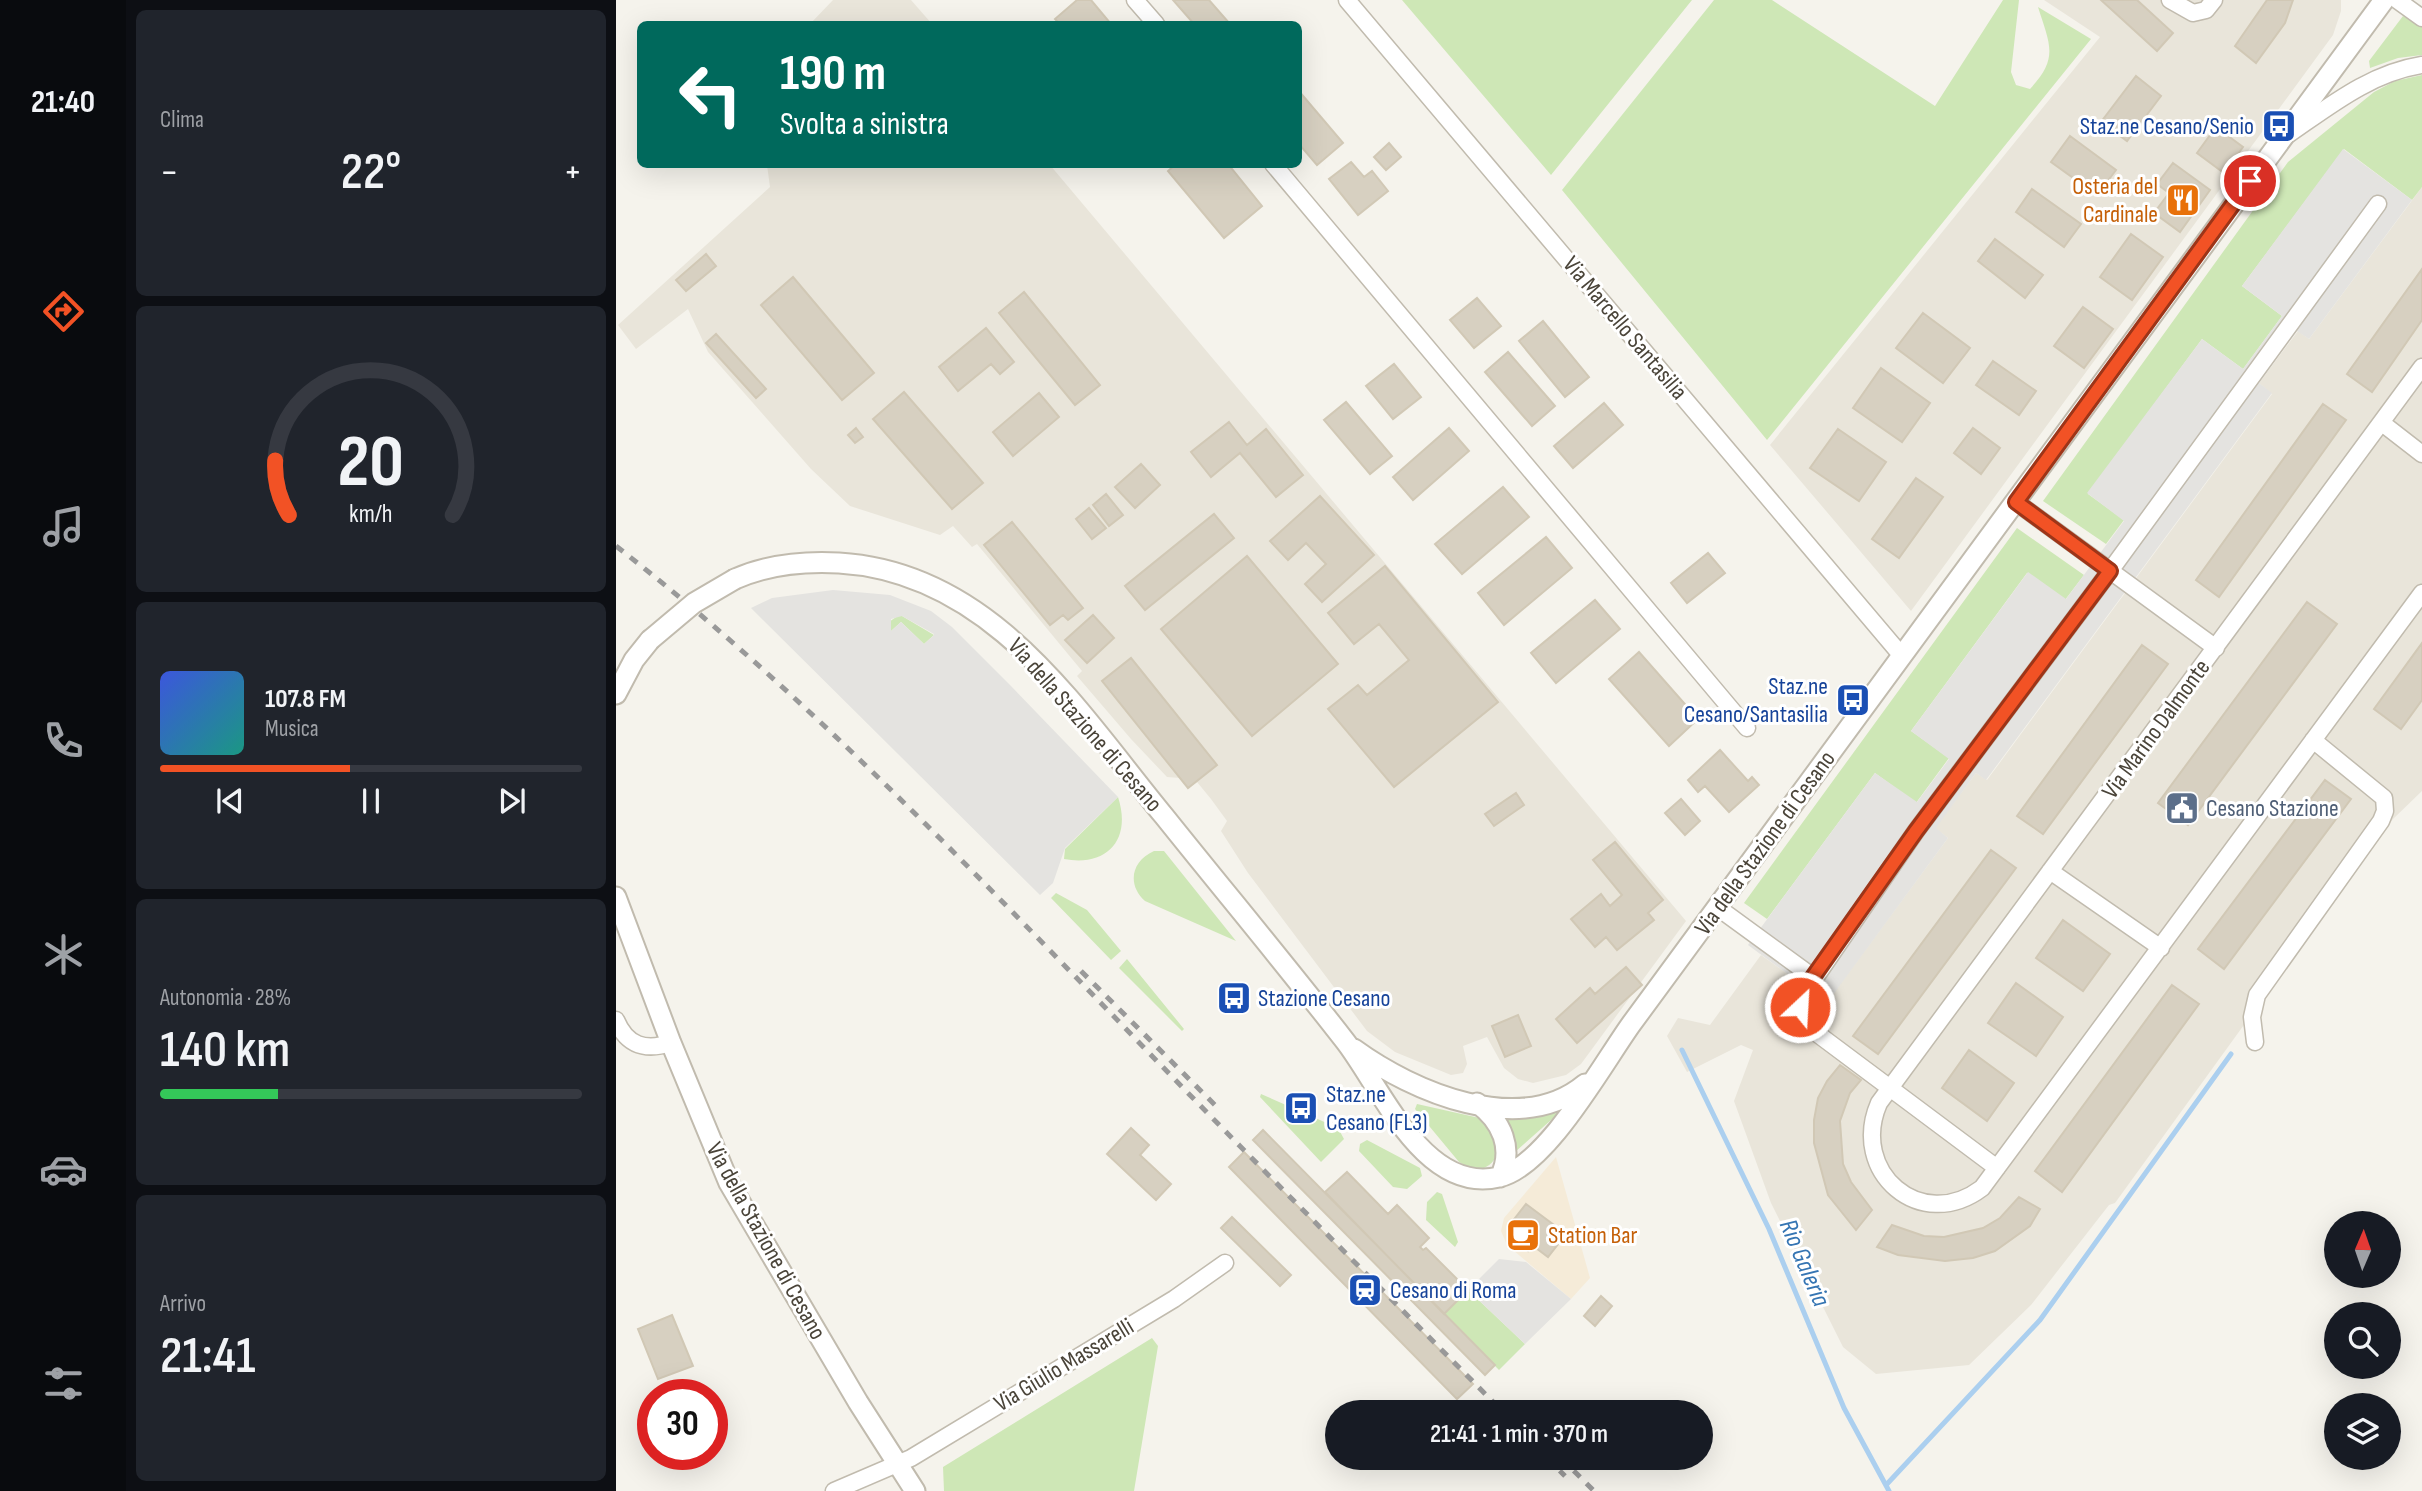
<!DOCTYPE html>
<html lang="it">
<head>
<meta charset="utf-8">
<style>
	body { margin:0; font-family:"Sofia Sans Condensed",sans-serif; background:#20242c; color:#f1f3f6; height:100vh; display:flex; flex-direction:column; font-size:26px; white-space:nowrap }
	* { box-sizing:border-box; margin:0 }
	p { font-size:23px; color:#9ea1a6 }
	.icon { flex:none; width:38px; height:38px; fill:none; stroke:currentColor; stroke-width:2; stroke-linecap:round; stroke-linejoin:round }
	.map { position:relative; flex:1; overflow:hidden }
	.details { display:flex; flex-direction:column; gap:10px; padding:10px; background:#0d0f14; width:490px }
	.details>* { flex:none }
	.top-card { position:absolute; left:21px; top:21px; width:665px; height:147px; border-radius:10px; box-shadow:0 7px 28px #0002; background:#00695c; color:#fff; overflow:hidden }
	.needle { width:46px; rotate:2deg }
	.tools { position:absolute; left:1708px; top:1211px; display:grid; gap:14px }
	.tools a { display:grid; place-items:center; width:77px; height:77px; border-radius:50%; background:#171b24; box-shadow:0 7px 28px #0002; font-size:35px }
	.speed { position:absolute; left:21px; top:1379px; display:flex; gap:14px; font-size:35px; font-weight:700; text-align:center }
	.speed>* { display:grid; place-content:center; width:91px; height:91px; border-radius:50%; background:#171b24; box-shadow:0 7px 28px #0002; line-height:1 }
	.speed .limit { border:10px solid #d22; background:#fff; color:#111 }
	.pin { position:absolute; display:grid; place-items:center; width:60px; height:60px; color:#fff; margin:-30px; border:4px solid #fff; border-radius:50%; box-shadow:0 2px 7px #0007 }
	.me { position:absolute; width:77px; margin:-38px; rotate:25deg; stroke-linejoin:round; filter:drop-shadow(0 0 5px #0008) }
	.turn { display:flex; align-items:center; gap:24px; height:147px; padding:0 28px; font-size:32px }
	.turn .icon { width:91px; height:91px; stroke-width:2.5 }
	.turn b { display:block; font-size:49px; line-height:60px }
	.big { font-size:52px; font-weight:600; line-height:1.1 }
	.details .tile { flex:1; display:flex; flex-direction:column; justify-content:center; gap:10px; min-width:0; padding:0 24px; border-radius:10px; background:#20242c }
	.details .dial { align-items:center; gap:0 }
	.dial svg { height:182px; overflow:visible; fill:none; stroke:#363941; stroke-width:7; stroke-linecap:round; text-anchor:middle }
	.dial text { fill:#f1f3f6; stroke:none }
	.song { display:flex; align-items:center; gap:21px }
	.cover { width:84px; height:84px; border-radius:10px; background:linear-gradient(135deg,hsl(230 70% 55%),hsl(170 70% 35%)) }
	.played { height:7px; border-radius:4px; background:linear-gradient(90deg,#f25225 45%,#363941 45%) }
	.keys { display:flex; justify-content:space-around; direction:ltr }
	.heat { display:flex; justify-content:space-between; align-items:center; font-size:38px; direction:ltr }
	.charge { height:10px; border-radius:5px; background:linear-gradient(90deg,#34c759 28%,#363941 0) }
	.trip { position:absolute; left:709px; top:1400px; width:388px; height:70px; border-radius:35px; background:#171b24; box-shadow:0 7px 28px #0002; font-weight:600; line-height:70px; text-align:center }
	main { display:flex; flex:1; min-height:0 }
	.tabs { display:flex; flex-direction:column; width:126px; justify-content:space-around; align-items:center; background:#090b0e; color:#9ea1a6 }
	.tabs .icon { width:49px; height:49px }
	.tabs .active { color:#f25225 }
	.tabs b { font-size:32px; color:#f1f3f6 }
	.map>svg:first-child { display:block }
	.residential { fill:#e9e5da }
	.commercial { fill:#f5ebd8 }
	.green { fill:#cee7b6 }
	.parking { fill:#e4e3e0; fill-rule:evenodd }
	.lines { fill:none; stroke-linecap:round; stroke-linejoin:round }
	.stream { stroke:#abcfef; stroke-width:5 }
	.building { fill:#d7d0c1; stroke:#d1c8b5; stroke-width:2 }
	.minor-casing { stroke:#c1bbae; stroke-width:19 }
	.tertiary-casing { stroke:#c1bbae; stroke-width:23 }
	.minor { stroke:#fff; stroke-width:16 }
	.tertiary { stroke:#fff; stroke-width:19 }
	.rail { stroke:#999; stroke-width:5; stroke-dasharray:9 9; stroke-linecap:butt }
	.tertiary-bridge-casing { stroke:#c1bbae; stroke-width:23; stroke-linecap:butt }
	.tertiary-bridge { stroke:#fff; stroke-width:19 }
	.route-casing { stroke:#9d3518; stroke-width:18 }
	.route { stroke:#f25225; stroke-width:12 }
	.labels { text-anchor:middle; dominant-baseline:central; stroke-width:6; stroke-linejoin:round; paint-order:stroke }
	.transit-label { font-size:24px; fill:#164399; stroke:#fff; text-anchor:start }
	.food-label { font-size:24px; fill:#c56008; stroke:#fff; text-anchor:end }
	.street-label { font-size:24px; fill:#4a4439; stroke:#fff }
	.service-label { font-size:24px; fill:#4e5e75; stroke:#fff; text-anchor:start }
	.water-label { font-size:26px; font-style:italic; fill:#3575b3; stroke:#fff }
</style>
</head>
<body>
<main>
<nav class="tabs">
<b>21:40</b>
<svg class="icon active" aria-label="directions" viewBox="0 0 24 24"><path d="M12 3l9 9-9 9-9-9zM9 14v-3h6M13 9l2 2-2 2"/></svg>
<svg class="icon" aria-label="music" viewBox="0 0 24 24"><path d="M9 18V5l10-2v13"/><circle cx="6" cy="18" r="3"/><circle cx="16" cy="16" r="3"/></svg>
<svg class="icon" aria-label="phone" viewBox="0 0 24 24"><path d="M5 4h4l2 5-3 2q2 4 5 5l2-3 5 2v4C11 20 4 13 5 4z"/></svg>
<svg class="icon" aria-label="climate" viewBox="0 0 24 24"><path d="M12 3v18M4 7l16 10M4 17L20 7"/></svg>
<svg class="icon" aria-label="car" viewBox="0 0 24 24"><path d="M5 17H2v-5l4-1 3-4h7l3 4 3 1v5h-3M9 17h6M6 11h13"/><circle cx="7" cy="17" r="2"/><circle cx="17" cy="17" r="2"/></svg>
<svg class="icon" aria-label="filters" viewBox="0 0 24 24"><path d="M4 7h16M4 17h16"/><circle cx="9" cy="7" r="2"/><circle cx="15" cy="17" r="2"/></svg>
</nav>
<section class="details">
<div class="tile"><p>Clima</p>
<div class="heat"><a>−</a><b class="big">22°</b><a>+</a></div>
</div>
<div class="tile dial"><svg viewBox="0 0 100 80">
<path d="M14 69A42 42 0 1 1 86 69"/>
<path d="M14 69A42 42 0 0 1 8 45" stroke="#f25225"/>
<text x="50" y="56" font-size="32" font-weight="700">20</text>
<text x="50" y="72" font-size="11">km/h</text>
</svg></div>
<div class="tile">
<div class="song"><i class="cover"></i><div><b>107.8 FM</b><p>Musica</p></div></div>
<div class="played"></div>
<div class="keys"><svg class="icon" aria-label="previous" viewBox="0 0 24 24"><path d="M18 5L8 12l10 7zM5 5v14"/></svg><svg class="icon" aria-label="pause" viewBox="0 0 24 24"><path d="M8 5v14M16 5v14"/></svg><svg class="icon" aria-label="next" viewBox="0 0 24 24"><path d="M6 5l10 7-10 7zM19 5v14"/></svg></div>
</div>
<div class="tile"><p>Autonomia · 28%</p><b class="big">140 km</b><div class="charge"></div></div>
<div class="tile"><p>Arrivo</p><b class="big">21:41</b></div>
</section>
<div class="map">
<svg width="1806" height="1491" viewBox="0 0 1806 1491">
	<rect width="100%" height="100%" fill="#f5f3ec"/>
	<!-- residential -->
	<path class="residential" d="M217 0H295L316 24H194Z
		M1428 0H1725V11L1717 35 1295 611 1154 445 1484 37Z
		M151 165H434L1070 921 965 1064 950 1075 917 1083 902 1079 888 1068 871 1037 847 1046 851 1064 847 1073 835 1075 779 1052 751 1031 632 873 605 831 611 821 595 799 581 782 572 788 564 778 551 777 515 739 461 676 466 671 361 544 356 547 337 526 324 535 234 506 195 469 92 352 72 309 20 349 2 325 154 187Z
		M1806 187V791L1777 819 1499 1203 1493 1205 1415 1305 1353 1365 1260 1374 1227 1347 1155 1203 1118 1101 1137 1050 1125 1045 1071 1072 1051 1036 1062 1018 1094 1025 1145 955 1211 1002 1332 838 1319 828 1360 773 1371 780 1656 394 1643 383 1682 331 1693 339Z"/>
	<!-- commercial -->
	<path class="commercial" d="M940 1157 974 1278 955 1299 891 1245 885 1231 888 1218Z"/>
	<!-- green -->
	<path class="green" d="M786 0H1076L935 175Z
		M1098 0H1156L1319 106 1387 0H1403L1395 72 1400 85 1414 89C1443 58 1434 45 1422 7L1475 39 1151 440 946 190Z
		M1787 16 1806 26V55L1782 58 1754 68 1753 61Z
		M1806 75V187L1796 200 1728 149 1626 286 1666 316 1627 369 1586 339 1472 494 1508 520 1490 544 1427 501 1672 162 1758 92 1779 81Z
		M1401 528 1468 575 1449 600 1411 573 1295 731 1333 758 1300 803 1259 773 1151 919 1128 903Z
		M283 615 286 616 318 635 308 644 285 622 275 631 273 622Z
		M502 797C516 840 491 867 448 859L449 849Z
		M538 851H548L620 941 529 901C511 885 515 861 538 851Z
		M440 893 471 910 505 951 495 960 435 898Z
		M511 959 568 1029 566 1031 503 968Z
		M645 1094 722 1128 728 1139 705 1162 644 1097Z
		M801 1104 868 1119 878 1129C881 1146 886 1161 866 1169L858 1170 843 1162 799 1109Z
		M952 1105 899 1152 885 1114Z
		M751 1140 804 1168 806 1176 791 1189 777 1187 743 1151 744 1144Z
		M821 1192 826 1194 842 1242 839 1247 810 1220 811 1202Z
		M852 1290 909 1344 883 1370 828 1314Z
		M536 1338 542 1346 518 1491H328L327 1467Z"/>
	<!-- parking -->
	<path class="parking" d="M1727 149 1796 200 1693 339 1681 331 1643 383 1656 393 1370 780 1360 773 1320 828 1332 838 1211 1003 1132 945 1259 773 1301 802 1333 759 1295 731 1412 572 1450 599 1508 521 1471 493 1586 339 1627 369 1666 316 1626 286Z
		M217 590 274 595 315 611 336 627 394 685 502 797 449 848 437 883 424 895 135 608 156 598ZM286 616 318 634V635L308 644 285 622 275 631V619Z
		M883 1259 910 1262 955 1299 909 1344 852 1290Z"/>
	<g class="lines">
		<!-- stream -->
		<path class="stream" d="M1066 1050 1153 1229 1228 1408 1273 1491
			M1271 1484 1424 1320 1615 1054"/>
	</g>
	<!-- building -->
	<path class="building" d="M461 0H475L495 24H444L439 19Z
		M557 0H593L614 24H578Z
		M1485 0H1521L1557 33 1541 51Z
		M1677 0 1669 23 1640 63 1619 46 1651 0Z
		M1520 76 1545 96 1511 141 1485 122Z
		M682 90 727 143 701 165 682 143Z
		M1600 127 1627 147 1608 173 1581 153Z
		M1454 136 1500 170 1481 195 1435 162Z
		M773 143 785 157 770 170 758 157Z
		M735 162 748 177 756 171 772 191 742 215 713 179Z
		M1557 163 1594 190 1564 232 1538 213 1553 193 1541 184Z
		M560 164H612L646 206 608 238 552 171Z
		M1416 189 1465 224 1448 247 1400 212Z
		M1515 234 1547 257 1516 300 1484 277Z
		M1379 239 1427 275 1409 298 1362 261Z
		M90 254 100 266 70 291 60 280Z
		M1806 269V320L1756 392 1731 374Z
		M177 277 258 373 226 400 145 305Z
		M408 292 484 385 459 405 383 313Z
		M861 298 885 326 858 348 834 320Z
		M1467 307 1497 329 1468 368 1438 346Z
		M1307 313 1354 348 1327 383 1280 348Z
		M927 321 973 377 949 397 903 341Z
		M370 328 398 362 384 374 375 364 342 391 323 367Z
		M100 334 150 389 140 398 90 343Z
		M892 352 939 406 916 426 869 372Z
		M1377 361 1420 391 1403 415 1360 385Z
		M778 364 805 397 777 419 750 386Z
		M1265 368 1314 403 1286 442 1237 408Z
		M288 392 367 483 336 509 257 419Z
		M423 393 443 417 397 456 377 432Z
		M730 402 776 456 754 474 708 420Z
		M988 403 1007 425 957 468 938 446Z
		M1707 404 1730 420 1603 597 1580 580Z
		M613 422 631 445 650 429 687 475 660 497 624 453 595 477 575 452Z
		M240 428 247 437 239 443 232 435Z
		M833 428 853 451 797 500 777 477Z
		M1357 428 1384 448 1365 474 1338 453Z
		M1222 429 1270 462 1243 501 1194 468Z
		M525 464 544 485 519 508 499 487Z
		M1300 478 1327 497 1283 558 1256 539Z
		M887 487 913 517 846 574 819 544Z
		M490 494 507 515 493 526 477 505Z
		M704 496 758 555 706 602 689 584 710 564 690 543 672 560 654 541Z
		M473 508 490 528 476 539 460 519Z
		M598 514 618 538 529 610 509 586Z
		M396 522 467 608 452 620 447 615 434 625 368 545Z
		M930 537 956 568 888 625 862 593Z
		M1092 553 1109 573 1071 603 1055 583Z
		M631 556 722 664 636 736 545 629Z
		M769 566 882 702 778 787 712 709 742 685 751 695 793 660 763 624 738 644 712 613Z
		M979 600 1004 629 940 683 915 653Z
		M1691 602 1721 624 1572 825 1542 803Z
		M477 615 498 638 471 663 449 640Z
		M1806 643V700L1785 729 1758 709Z
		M1526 645 1552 664 1427 834 1401 816Z
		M1023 652 1082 719 1053 746 993 679Z
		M515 658 601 765 572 788 486 681Z
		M1104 750 1132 781 1136 777 1143 785 1113 812 1089 786 1082 792 1072 780Z
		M1709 780 1735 799 1608 969 1582 949Z
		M900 793 908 805 878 826 869 814Z
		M1065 799 1084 821 1069 835 1049 813Z
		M999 842 1047 900 1032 913 1038 920 1001 950 990 937 979 947 955 919 985 894 994 906 1006 895 977 860Z
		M1375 850 1400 868 1262 1054 1237 1036Z
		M1447 920 1494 954 1467 991 1420 958Z
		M1010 967 1026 985 961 1043 940 1019 974 988 979 994Z
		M1400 983 1447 1017 1420 1056 1372 1023Z
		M1556 985 1583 1004 1446 1192 1419 1171Z
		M902 1015 915 1046 889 1057 876 1026Z
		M1353 1050 1398 1083 1371 1121 1326 1088Z
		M1224 1065 1245 1080 1234 1093 1224 1121 1227 1164 1235 1182 1256 1210 1240 1230 1212 1195 1198 1143V1120L1202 1098 1211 1081Z
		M515 1128 533 1145 524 1155 555 1184 540 1200 491 1154Z
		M647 1130 879 1365 869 1375 637 1140Z
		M628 1152 857 1384 841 1399 613 1167Z
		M731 1172 772 1214 781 1205 813 1238 804 1247 807 1250 810 1248 852 1290 828 1314 709 1192Z
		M1403 1197 1424 1209 1414 1226 1379 1251 1357 1258 1329 1261 1282 1255 1261 1247 1276 1225 1308 1236 1328 1237 1367 1228 1384 1218Z
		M910 1204 950 1234 932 1257 916 1245 912 1251 893 1234 892 1227Z
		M616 1217 675 1275 664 1286 605 1228Z
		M985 1296 996 1306 979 1326 968 1316Z
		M56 1315 77 1366 42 1379 22 1329Z"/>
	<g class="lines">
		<!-- minor casing -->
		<g class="minor-casing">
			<path id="minor" d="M519 0 540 24
				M731 0 1286 656
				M1554 0 1577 13 1590 10 1598 0
				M1781 0 1806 18
				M1673 134C1715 105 1755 73 1806 65
				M657 164 1131 728
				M1806 367 1263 1103C1233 1172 1305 1234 1366 1188L1806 593
				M1766 423 1806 454
				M1400 502 1600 648
				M1434 871 1545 948
				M1101 907 1197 977
				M0 1020C11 1046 29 1051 55 1043
				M1639 1042 1636 1017 1641 995 1765 821 1769 811 1768 798 1697 740
				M1381 1168 1191 1026 1184 1012 1186 997 1300 831 1494 571 1762 204
				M218 1491 295 1458 558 1299 609 1263"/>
		</g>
		<!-- tertiary casing -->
		<g class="tertiary-casing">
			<path id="tertiary" d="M119 579C153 564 187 561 223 563 376 572 460 709 548 816 608 891 670 965 729 1041 765 1087 808 1195 883 1177 931 1166 987 1063 1016 1023L1768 0
				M0 694 18 660 34 640
				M0 897 55 1043 113 1183 242 1402 299 1491
				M738 1049C797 1092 904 1138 969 1084
				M861 1103C886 1121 898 1149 884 1177"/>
		</g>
		<!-- minor -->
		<use href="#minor" class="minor"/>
		<!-- tertiary -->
		<use href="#tertiary" class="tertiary"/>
		<!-- rail -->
		<path class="rail" d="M0 546C185 690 348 862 511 1030 635 1159 762 1285 887 1412
			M465 971 604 1110
			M931 1458 949 1476
			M945 1458 978 1491"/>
		<!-- tertiary-bridge casing -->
		<g class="tertiary-bridge-casing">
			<path id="tertiary-bridge" d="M34 640 78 603 119 579"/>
		</g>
		<!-- tertiary-bridge -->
		<use href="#tertiary-bridge" class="tertiary-bridge"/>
	</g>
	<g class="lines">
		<!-- route casing -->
		<g class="route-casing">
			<path id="route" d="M1184 1007 1197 977 1300 831 1494 571 1400 502 1634 181"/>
		</g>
		<!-- route -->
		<use href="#route" class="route"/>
	</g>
	<!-- icons -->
	<defs>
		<g id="bus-square" transform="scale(1.75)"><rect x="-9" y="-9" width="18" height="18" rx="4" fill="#1a4fb4" stroke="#fff"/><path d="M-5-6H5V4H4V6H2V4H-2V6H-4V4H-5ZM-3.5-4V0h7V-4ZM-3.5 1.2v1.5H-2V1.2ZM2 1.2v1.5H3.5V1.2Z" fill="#fff"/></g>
		<g id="restaurant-square" transform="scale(1.75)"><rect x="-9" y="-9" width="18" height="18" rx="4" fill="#e8710a" stroke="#fff"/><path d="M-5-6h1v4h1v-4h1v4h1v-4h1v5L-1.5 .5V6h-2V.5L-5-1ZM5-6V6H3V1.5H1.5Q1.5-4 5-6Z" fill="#fff"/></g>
		<g id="civic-square" transform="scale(1.75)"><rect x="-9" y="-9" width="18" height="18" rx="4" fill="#5c6f8a" stroke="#fff"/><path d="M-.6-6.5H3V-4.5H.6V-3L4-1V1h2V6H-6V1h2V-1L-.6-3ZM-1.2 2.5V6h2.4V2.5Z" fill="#fff"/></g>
		<g id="cafe-square" transform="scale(1.75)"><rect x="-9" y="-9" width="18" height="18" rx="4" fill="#e8710a" stroke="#fff"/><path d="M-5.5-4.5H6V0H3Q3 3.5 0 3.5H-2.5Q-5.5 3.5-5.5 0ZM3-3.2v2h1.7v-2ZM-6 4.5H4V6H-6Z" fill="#fff"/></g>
		<g id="station-square" transform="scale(1.75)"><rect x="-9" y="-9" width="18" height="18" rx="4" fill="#1a4fb4" stroke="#fff"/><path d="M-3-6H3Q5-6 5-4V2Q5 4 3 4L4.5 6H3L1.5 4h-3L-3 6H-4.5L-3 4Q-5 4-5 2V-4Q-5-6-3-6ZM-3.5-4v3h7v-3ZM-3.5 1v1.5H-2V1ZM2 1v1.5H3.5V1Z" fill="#fff"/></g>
	</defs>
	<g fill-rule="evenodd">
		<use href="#bus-square" x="1663" y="126"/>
		<use href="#restaurant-square" x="1567" y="200"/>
		<use href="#bus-square" x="1237" y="700"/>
		<use href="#civic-square" x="1566" y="808"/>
		<use href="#bus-square" x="618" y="998"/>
		<use href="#bus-square" x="685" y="1108"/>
		<use href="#cafe-square" x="907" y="1235"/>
		<use href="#station-square" x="749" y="1290"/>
	</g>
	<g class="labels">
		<!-- transit labels -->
		<g class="transit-label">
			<text x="1638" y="126" text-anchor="end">Staz.ne Cesano/Senio</text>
			<text x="1212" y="686" text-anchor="end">Staz.ne<tspan x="1212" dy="28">Cesano/Santasilia</tspan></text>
			<text x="642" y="998">Stazione Cesano</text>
			<text x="710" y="1094">Staz.ne<tspan x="710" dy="28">Cesano (FL3)</tspan></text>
			<text x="774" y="1290">Cesano di Roma</text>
		</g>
		<!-- food labels -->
		<g class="food-label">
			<text x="1542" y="186">Osteria del<tspan x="1542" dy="28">Cardinale</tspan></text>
			<text x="932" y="1235" text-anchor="start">Station Bar</text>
		</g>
		<!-- street labels -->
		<g class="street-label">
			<text transform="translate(1009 328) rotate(50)">Via Marcello Santasilia</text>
			<text transform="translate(469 725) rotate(49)">Via della Stazione di Cesano</text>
			<text transform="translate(1540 729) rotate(-54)">Via Marino Dalmonte</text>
			<text transform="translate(1149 843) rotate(-54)">Via della Stazione di Cesano</text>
			<text transform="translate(150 1241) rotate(61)">Via della Stazione di Cesano</text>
			<text transform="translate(448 1365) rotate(-31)">Via Giulio Massarelli</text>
		</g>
		<!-- service labels -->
		<g class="service-label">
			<text x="1590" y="808">Cesano Stazione</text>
		</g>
		<!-- water labels -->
		<g class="water-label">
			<text transform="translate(1188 1263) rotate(67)">Rio Galeria</text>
		</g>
	</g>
</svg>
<div class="tools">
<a><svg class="needle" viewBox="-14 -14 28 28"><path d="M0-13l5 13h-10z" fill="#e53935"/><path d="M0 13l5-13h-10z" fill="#9ea1a6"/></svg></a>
<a><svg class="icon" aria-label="search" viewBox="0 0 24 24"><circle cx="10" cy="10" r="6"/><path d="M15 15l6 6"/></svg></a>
<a><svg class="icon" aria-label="layers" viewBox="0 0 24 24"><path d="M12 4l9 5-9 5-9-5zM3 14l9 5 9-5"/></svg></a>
</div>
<div class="speed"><div class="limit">30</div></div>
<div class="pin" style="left:1634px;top:181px;background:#d93025"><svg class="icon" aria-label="arrive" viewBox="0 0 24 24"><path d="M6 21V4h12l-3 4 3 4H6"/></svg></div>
<svg class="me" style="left:1184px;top:1007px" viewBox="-20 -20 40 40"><circle r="17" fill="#f25225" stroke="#fff" stroke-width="3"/><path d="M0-11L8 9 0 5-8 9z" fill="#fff"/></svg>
<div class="trip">21:41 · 1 min · 370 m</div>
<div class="top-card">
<div class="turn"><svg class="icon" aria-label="left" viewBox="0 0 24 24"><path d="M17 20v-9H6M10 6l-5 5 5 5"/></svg><div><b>190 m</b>Svolta a sinistra</div></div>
</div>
</div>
</main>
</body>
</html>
